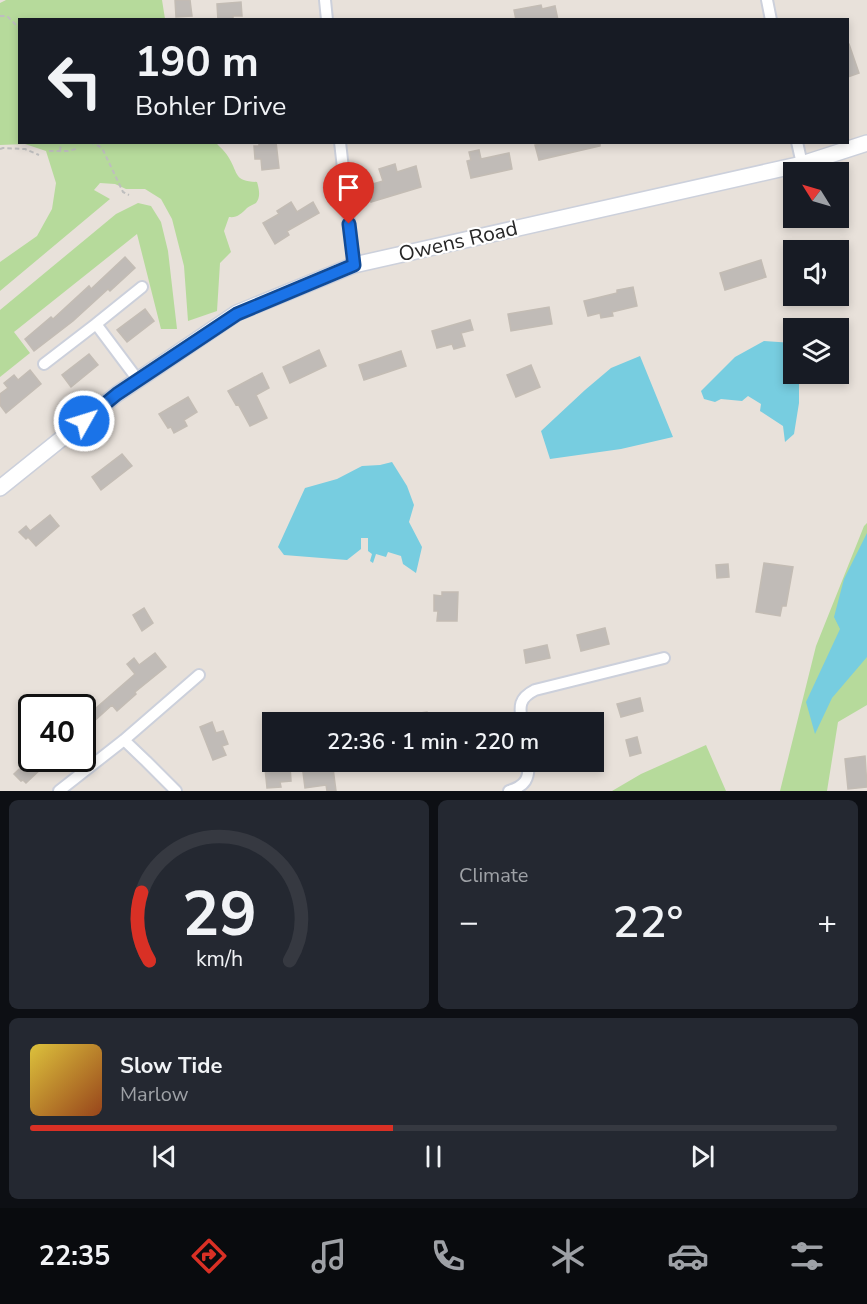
<!DOCTYPE html>
<html lang="en">
<head>
<meta charset="utf-8">
<style>
	body { margin:0; font-family:"Nunito Sans",sans-serif; background:#242831; color:#f1f3f6; height:100vh; display:flex; flex-direction:column; font-size:22px; white-space:nowrap }
	* { box-sizing:border-box; margin:0 }
	p { font-size:20px; color:#9ea1a6 }
	.icon { flex:none; width:33px; height:33px; fill:none; stroke:currentColor; stroke-width:2; stroke-linecap:round; stroke-linejoin:round }
	.map { position:relative; height:791px; overflow:hidden }
	.drawer { display:flex; flex-direction:column; gap:9px; padding:9px; background:#0d0f14; flex:1 }
	.drawer>* { flex:none }
	.banner { position:absolute; left:18px; top:18px; width:831px; height:126px; border-radius:0px; box-shadow:0 3px 9px #0003; background:#171b24; color:#f1f3f6; overflow:hidden }
	.needle { width:39px; rotate:307deg }
	.fabs { position:absolute; left:783px; top:162px; display:grid; gap:12px }
	.fabs a { display:grid; place-items:center; width:66px; height:66px; border-radius:0px; background:#171b24; box-shadow:0 3px 9px #0003; font-size:30px }
	.speed { position:absolute; left:18px; top:694px; display:flex; gap:12px; font-size:30px; font-weight:700; text-align:center }
	.speed>* { display:grid; place-content:center; width:78px; height:78px; border-radius:50%; background:#171b24; box-shadow:0 3px 9px #0003; line-height:1 }
	.speed .limit { border:3px solid #111; border-radius:9px; background:#fff; color:#111 }
	.pin { position:absolute; display:grid; place-items:center; width:51px; height:51px; color:#fff; margin:-62px -26px; border-radius:50% 50% 50% 0; rotate:-45deg; box-shadow:0 0 6px #0007 }
	.pin .icon { rotate:45deg }
	.me { position:absolute; width:66px; margin:-33px; rotate:51deg; stroke-linejoin:round; filter:drop-shadow(0 0 4px #0008) }
	.turn { display:flex; align-items:center; gap:21px; height:126px; padding:0 18px; font-size:27px }
	.turn .icon { width:78px; height:78px; stroke-width:2.5 }
	.turn b { display:block; font-size:42px; line-height:51px }
	.big { font-size:45px; font-weight:600; line-height:1.1 }
	.drawer .widget { flex:1; display:flex; flex-direction:column; justify-content:center; gap:9px; min-width:0; padding:0 21px; border-radius:9px; background:#242831 }
	.drawer .dial { align-items:center; gap:0 }
	.dial svg { height:156px; overflow:visible; fill:none; stroke:#363941; stroke-width:7; stroke-linecap:round; text-anchor:middle }
	.dial text { fill:#f1f3f6; stroke:none }
	.song { display:flex; align-items:center; gap:18px }
	.cover { width:72px; height:72px; border-radius:9px; background:linear-gradient(135deg,hsl(50 70% 55%),hsl(20 70% 35%)) }
	.played { height:6px; border-radius:3px; background:linear-gradient(90deg,#d93025 45%,#363941 45%) }
	.keys { display:flex; justify-content:space-around; direction:ltr }
	.heat { display:flex; justify-content:space-between; align-items:center; font-size:33px; direction:ltr }
	.drawer .tiles { flex:1; display:grid; gap:9px; grid-template-columns:1fr 1fr }
	.widget:last-child { grid-column:span 2 }
	.trip { position:absolute; left:262px; top:712px; width:342px; height:60px; border-radius:0px; background:#171b24; box-shadow:0 3px 9px #0003; font-weight:600; line-height:60px; text-align:center }
	.menu { display:flex; height:96px; justify-content:space-around; align-items:center; background:#090b0e; color:#9ea1a6 }
	.menu .icon { width:42px; height:42px }
	.menu .on { color:#d93025 }
	.menu b { font-size:27px; color:#f1f3f6 }
	.map>svg:first-child { display:block }
	.green { fill:#b6da9b }
	.water { fill:#77cde0 }
	.building { fill:#c0bbb7; stroke:#c3bcb4; stroke-width:1.5 }
	.lines { fill:none; stroke-linecap:round; stroke-linejoin:round }
	.street-casing { stroke:#ccd0db; stroke-width:14 }
	.secondary-casing { stroke:#ccd0db; stroke-width:18 }
	.path { stroke:#bebebe; stroke-width:2; stroke-dasharray:4.5 3; stroke-linecap:butt }
	.street { stroke:#fff; stroke-width:10 }
	.secondary { stroke:#fff; stroke-width:15 }
	.route-casing { stroke:#114b97; stroke-width:15 }
	.route { stroke:#1a73e8; stroke-width:10 }
	.labels { text-anchor:middle; dominant-baseline:central; stroke-width:4.5; stroke-linejoin:round; paint-order:stroke }
	.street-label { font-size:21px; fill:#272727; stroke:#fff }
</style>
</head>
<body>
<div class="map">
<svg width="867" height="791" viewBox="0 0 867 791">
	<rect width="100%" height="100%" fill="#e8e1da"/>
	<!-- green -->
	<path class="green" d="M6 0H162L165 19 20 20V142H215C220 147 225 151 229 158 239 175 234 181 257 182 259 189 261 197 256 203 253 205 249 206 247 208 241 214 237 218 229 217L224 231 231 252 220 263 217 311 188 321 184 266 172 219 161 199 145 189H126L115 184 100 183 94 190 110 199 0 291V262L37 236 52 209 56 183 46 151 25 144 0 145V3Z
		M138 203 151 206 161 222 168 251 177 329H161L137 234 14 332 30 353 0 377V310L116 214Z
		M867 523V705L838 722 827 791H780L816 646 864 526Z
		M706 745 726 791H612L641 774Z"/>
	<!-- water -->
	<path class="water" d="M764 341 793 343 794 374H799V403L794 434 785 442 783 426 760 411 761 404 748 396 742 401 721 399 715 402 704 399 701 391 735 357Z
		M640 356 673 437 621 449 550 459 541 431 585 390 611 368Z
		M392 462 407 486 414 505 409 522 422 547 416 573 403 564 401 556 388 552 386 557 376 554 373 563 370 561 372 554 368 551V538H361V549L347 560 284 555 278 547 305 488 337 479 362 466 380 465Z
		M867 533V657L832 698 815 734 806 702 840 629 834 617 844 579Z"/>
	<!-- building -->
	<path class="building" d="M175 0H190L192 16 176 17Z
		M241 2 242 16H233V20H218L217 4Z
		M541 5 542 9 555 6 558 20H516L514 10Z
		M848 44H849L859 73 848 77Z
		M259 142H276L279 168 262 170 261 159H255L254 146H259Z
		M549 142H600V146L539 160 535 145Z
		M479 150 481 159 509 153 512 169 471 178 467 161 471 160 469 152Z
		M395 164 397 172 416 166 421 187 371 202 366 186 383 181 379 169Z
		M291 202 297 212 313 202 319 213 287 231 289 235 275 244 263 223 279 214 277 211Z
		M125 257 135 268 110 291 108 289 73 321 34 351 25 339 51 317 53 319 89 286 91 289Z
		M761 260 766 277 725 290 720 273Z
		M633 287 637 306 612 312 613 316 601 318 600 313 588 316 584 301 617 293V290Z
		M549 307 552 324 511 331 508 314Z
		M145 309 154 321 127 342 117 330Z
		M470 320 473 330 461 333 465 346 454 349 452 344 437 348 432 331Z
		M319 350 326 366 290 383 283 367Z
		M401 351 406 366 364 380 359 365Z
		M89 354 98 365 71 387 62 375Z
		M531 365 540 387 516 397 507 375Z
		M30 370 41 384 6 413 0 405V394L8 388 4 383 14 375 18 380Z
		M262 373 269 388 256 395 267 418 250 426 238 404 236 405 228 391Z
		M188 397 197 412 184 420 187 426 174 433 171 427 168 428 159 414Z
		M122 454 132 466 101 490 92 477Z
		M50 515 59 526 36 546 28 537 26 539 19 532 26 526 30 531Z
		M764 563 793 567 786 606H782L780 616 756 612Z
		M728 564 729 577 717 578 716 565Z
		M442 592H458L457 621H437L438 611H434V595L442 596Z
		M144 608 153 623 142 631 133 615Z
		M605 628 609 644 581 651 577 635Z
		M547 645 550 658 526 663 524 650Z
		M155 653 166 667 135 692 136 694 117 711 112 705 82 732V708L88 715 135 674 127 664 134 658 139 665Z
		M640 698 643 711 621 717 617 704Z
		M427 712 428 723H414L413 714Z
		M212 722 216 733 223 731 228 744 222 746 226 755 213 760 200 727Z
		M637 737 641 753 630 756 626 740Z
		M865 756 867 787 848 789 845 759Z
		M32 757V759H35L43 767 26 783 23 780 21 781 14 774Z
		M307 762H318L319 770 333 768 336 791H327L326 785 305 788 303 772 308 771Z
		M290 766 291 781 280 782 281 787 267 788 265 768Z"/>
	<g class="lines">
		<!-- street casing -->
		<g class="street-casing">
			<path id="street" d="M325 0 327 20
				M767 0 771 20
				M340 142 354 265
				M797 142 802 164
				M44 364 96 324
				M138 380 96 324 142 287
				M522 723C519 706 519 698 535 690L664 658
				M124 740 146 761 176 791
				M59 791 124 740 199 675
				M509 791C525 786 530 779 528 762"/>
		</g>
		<!-- secondary casing -->
		<g class="secondary-casing">
			<path id="secondary" d="M0 488 117 394 237 313 354 265 802 164 867 143"/>
		</g>
		<!-- path -->
		<path class="path" d="M0 16H7L20 29
			M90 142 99 146 103 150 123 192 129 195
			M0 149 3 148 25 149 39 155
			M49 151H68L76 149
			M60 151 61 142"/>
		<!-- street -->
		<use href="#street" class="street"/>
		<!-- secondary -->
		<use href="#secondary" class="secondary"/>
	</g>
	<g class="lines">
		<!-- route casing -->
		<g class="route-casing">
			<path id="route" d="M84 421 117 394 237 314 354 265 349 224"/>
		</g>
		<!-- route -->
		<use href="#route" class="route"/>
	</g>
	<g class="labels">
		<!-- street labels -->
		<g class="street-label">
			<text transform="translate(458 241) rotate(-13)">Owens Road</text>
		</g>
	</g>
</svg>
<div class="fabs">
<a><svg class="needle" viewBox="-14 -14 28 28"><path d="M0-13l5 13h-10z" fill="#e53935"/><path d="M0 13l5-13h-10z" fill="#9ea1a6"/></svg></a>
<a><svg class="icon" aria-label="sound" viewBox="0 0 24 24"><path d="M4 9h4l5-4v14l-5-4H4zM17 9q2 3 0 6"/></svg></a>
<a><svg class="icon" aria-label="layers" viewBox="0 0 24 24"><path d="M12 4l9 5-9 5-9-5zM3 14l9 5 9-5"/></svg></a>
</div>
<div class="speed"><div class="limit">40</div></div>
<div class="pin" style="left:349px;top:224px;background:#d93025"><svg class="icon" aria-label="arrive" viewBox="0 0 24 24"><path d="M6 21V4h12l-3 4 3 4H6"/></svg></div>
<svg class="me" style="left:84px;top:421px" viewBox="-20 -20 40 40"><circle r="17" fill="#1a73e8" stroke="#fff" stroke-width="3"/><path d="M0-11L8 9 0 5-8 9z" fill="#fff"/></svg>
<div class="trip">22:36 · 1 min · 220 m</div>
<div class="banner">
<div class="turn"><svg class="icon" aria-label="left" viewBox="0 0 24 24"><path d="M17 20v-9H6M10 6l-5 5 5 5"/></svg><div><b>190 m</b>Bohler Drive</div></div>
</div>
</div>
<section class="drawer">
<div class="tiles">
<div class="widget dial"><svg viewBox="0 0 100 80">
<path d="M14 69A42 42 0 1 1 86 69"/>
<path d="M14 69A42 42 0 0 1 10 34" stroke="#d93025"/>
<text x="50" y="56" font-size="32" font-weight="700">29</text>
<text x="50" y="72" font-size="11">km/h</text>
</svg></div>
<div class="widget"><p>Climate</p>
<div class="heat"><a>−</a><b class="big">22°</b><a>+</a></div>
</div>
<div class="widget">
<div class="song"><i class="cover"></i><div><b>Slow Tide</b><p>Marlow</p></div></div>
<div class="played"></div>
<div class="keys"><svg class="icon" aria-label="previous" viewBox="0 0 24 24"><path d="M18 5L8 12l10 7zM5 5v14"/></svg><svg class="icon" aria-label="pause" viewBox="0 0 24 24"><path d="M8 5v14M16 5v14"/></svg><svg class="icon" aria-label="next" viewBox="0 0 24 24"><path d="M6 5l10 7-10 7zM19 5v14"/></svg></div>
</div>
</div>
</section>
<nav class="menu">
<b>22:35</b>
<svg class="icon on" aria-label="directions" viewBox="0 0 24 24"><path d="M12 3l9 9-9 9-9-9zM9 14v-3h6M13 9l2 2-2 2"/></svg>
<svg class="icon" aria-label="music" viewBox="0 0 24 24"><path d="M9 18V5l10-2v13"/><circle cx="6" cy="18" r="3"/><circle cx="16" cy="16" r="3"/></svg>
<svg class="icon" aria-label="phone" viewBox="0 0 24 24"><path d="M5 4h4l2 5-3 2q2 4 5 5l2-3 5 2v4C11 20 4 13 5 4z"/></svg>
<svg class="icon" aria-label="climate" viewBox="0 0 24 24"><path d="M12 3v18M4 7l16 10M4 17L20 7"/></svg>
<svg class="icon" aria-label="car" viewBox="0 0 24 24"><path d="M5 17H2v-5l4-1 3-4h7l3 4 3 1v5h-3M9 17h6M6 11h13"/><circle cx="7" cy="17" r="2"/><circle cx="17" cy="17" r="2"/></svg>
<svg class="icon" aria-label="filters" viewBox="0 0 24 24"><path d="M4 7h16M4 17h16"/><circle cx="9" cy="7" r="2"/><circle cx="15" cy="17" r="2"/></svg>
</nav>
</body>
</html>
